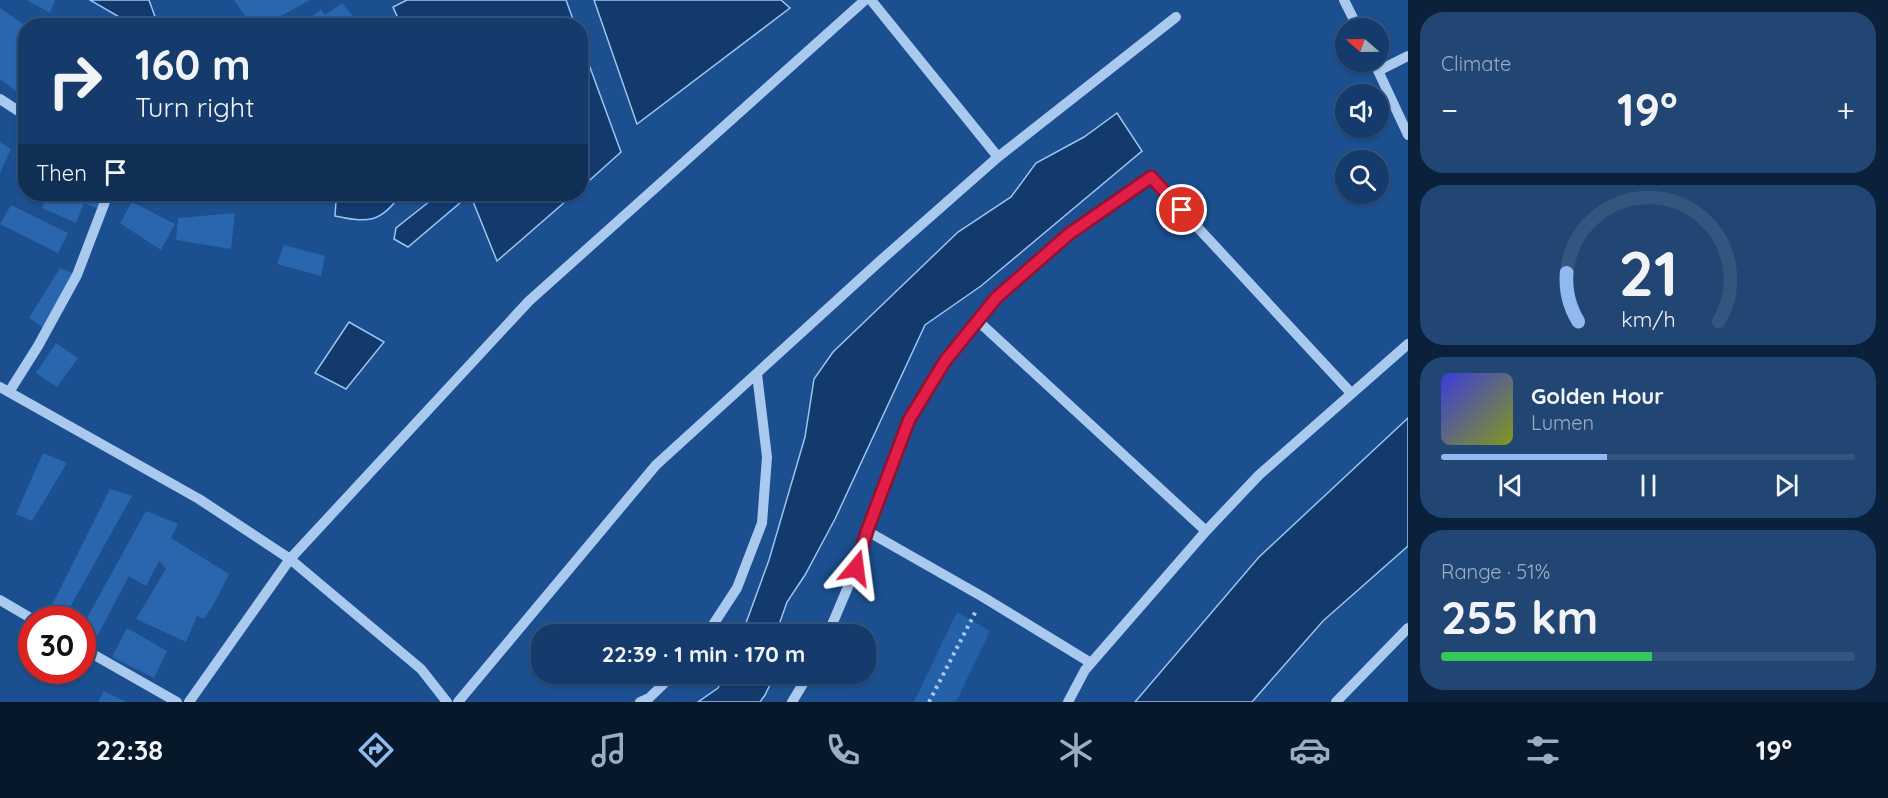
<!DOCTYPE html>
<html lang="en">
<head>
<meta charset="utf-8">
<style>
	body { margin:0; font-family:Quicksand,sans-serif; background:#214673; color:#f1f3f6; height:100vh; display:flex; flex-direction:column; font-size:22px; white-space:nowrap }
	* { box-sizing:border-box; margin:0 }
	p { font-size:20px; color:#9dadc1 }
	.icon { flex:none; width:33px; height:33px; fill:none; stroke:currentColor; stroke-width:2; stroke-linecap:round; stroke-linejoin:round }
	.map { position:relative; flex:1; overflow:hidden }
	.side { display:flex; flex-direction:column; gap:12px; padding:12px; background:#0b203b; width:480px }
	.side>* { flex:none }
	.guide { position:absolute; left:18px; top:18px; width:570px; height:183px; border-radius:24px; box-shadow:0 2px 4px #0004,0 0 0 2px #33557e; background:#143b6b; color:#f1f3f6; overflow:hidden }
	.needle { width:39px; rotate:290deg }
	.buttons { position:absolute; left:1335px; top:18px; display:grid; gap:12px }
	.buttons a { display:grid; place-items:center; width:54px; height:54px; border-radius:50%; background:#143b6b; box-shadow:0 2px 4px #0004,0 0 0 2px #33557e; font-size:30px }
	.speed { position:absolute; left:18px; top:606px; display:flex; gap:12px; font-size:30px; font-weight:700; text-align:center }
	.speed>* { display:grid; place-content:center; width:78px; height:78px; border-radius:50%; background:#143b6b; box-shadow:0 2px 4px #0004,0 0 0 2px #33557e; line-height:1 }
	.speed .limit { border:9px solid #d22; background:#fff; color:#111 }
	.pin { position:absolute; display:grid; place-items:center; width:51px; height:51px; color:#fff; margin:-26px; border:3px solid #fff; border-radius:50%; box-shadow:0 2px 6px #0007 }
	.me { position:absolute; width:66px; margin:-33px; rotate:16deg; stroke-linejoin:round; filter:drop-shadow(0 0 4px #0008) }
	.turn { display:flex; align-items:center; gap:21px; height:126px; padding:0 18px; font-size:27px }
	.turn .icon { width:78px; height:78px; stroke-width:2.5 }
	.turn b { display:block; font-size:42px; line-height:51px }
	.then { display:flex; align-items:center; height:57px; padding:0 18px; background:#0003; gap:12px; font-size:22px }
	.big { font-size:45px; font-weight:700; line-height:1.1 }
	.side .card { flex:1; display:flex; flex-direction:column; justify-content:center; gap:9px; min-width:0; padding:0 21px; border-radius:24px; background:#214673 }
	.side .dial { align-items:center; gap:0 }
	.dial svg { height:156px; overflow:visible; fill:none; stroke:#33557e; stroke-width:7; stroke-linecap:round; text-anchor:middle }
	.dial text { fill:#f1f3f6; stroke:none }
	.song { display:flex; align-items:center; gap:18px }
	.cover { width:72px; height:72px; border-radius:9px; background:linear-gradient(135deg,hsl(240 70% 55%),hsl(70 70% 35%)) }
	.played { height:6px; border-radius:3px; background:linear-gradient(90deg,#90b9f0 40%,#33557e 40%) }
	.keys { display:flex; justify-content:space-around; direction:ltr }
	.heat { display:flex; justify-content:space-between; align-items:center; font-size:33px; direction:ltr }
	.charge { height:9px; border-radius:4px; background:linear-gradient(90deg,#34c759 51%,#33557e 0) }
	.trip { position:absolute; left:531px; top:624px; width:345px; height:60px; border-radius:24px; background:#143b6b; box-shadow:0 2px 4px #0004,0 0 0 2px #33557e; font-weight:700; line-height:60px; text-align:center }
	.dock { display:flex; height:96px; justify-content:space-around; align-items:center; background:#08182b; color:#9dadc1 }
	.dock .icon { width:42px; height:42px }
	.dock .current { color:#90b9f0 }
	.dock b { font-size:27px; color:#f1f3f6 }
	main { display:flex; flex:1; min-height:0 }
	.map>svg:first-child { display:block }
	.green { fill:#2461a8 }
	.water { fill:#123a6d; stroke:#9cc4f0; stroke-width:1.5 }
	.building { fill:#2a66ad }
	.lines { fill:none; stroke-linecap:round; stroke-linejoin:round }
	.path { stroke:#a9c9ee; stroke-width:4; stroke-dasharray:3 4.5; stroke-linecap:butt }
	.minor { stroke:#a9c9ee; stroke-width:10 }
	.route-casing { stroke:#92132f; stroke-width:15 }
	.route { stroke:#e11d48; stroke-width:10 }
</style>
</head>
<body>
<main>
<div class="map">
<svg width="1408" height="702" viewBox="0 0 1408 702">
	<rect width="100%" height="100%" fill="#1b4f8f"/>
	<!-- green -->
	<path class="green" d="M957 612 990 631 956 702H914Z"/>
	<!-- water -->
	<path class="water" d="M90 0H149L158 25H133Z
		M407 0H566L575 25H401L393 7Z
		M594 0H781L790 8 637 124Z
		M580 40 621 152 581 188H580Z
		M1117 113 1142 151 981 286 925 325 835 519 805 575 787 602 780 622 779 634H742L769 560 805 437 814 379 833 352 958 232 1011 197 1036 163 1084 137Z
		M322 194H401C381 223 368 223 335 216L336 201Z
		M429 194H456L461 202 408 247 394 239 396 228 430 201Z
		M470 194H574L497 261Z
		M349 322 384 342 346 389 315 373Z
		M1408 418V546L1323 621 1252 702H1135L1259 557Z
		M726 674H775L765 695 760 702H698L718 688Z"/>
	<!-- building -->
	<path class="building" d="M27 0H55L50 13Z
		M234 0H310L279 17 268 26H252Z
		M342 3 361 26H298L321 10 325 15Z
		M0 8 26 26V99L0 79Z
		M171 16 185 26H166Z
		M0 142 11 149 0 173Z
		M49 194H108L101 210 84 203 76 223 42 208Z
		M132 202 175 224 161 250 120 223Z
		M11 205 68 233 58 253 0 224Z
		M235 213 231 249 176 240 178 218Z
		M284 245 325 256 321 276 277 264Z
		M60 268 77 275 47 330 29 318Z
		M56 343 78 358 57 387 36 373Z
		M43 453 67 463 32 521 16 514Z
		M110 489 132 496 63 620H58L48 613Z
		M146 511 178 524 171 538 229 574 215 602 204 619 197 616 186 642 136 619 166 569 159 561 146 586 129 576 94 642 82 638V627Z
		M127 628 167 651 154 678 112 657Z
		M104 691 126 702H98Z"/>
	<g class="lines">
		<!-- path -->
		<path class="path" d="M929 702 977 609"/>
		<!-- minor -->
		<path class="minor" d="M871 0 998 157
			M1344 0 1358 28
			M1374 62 1408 135
			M1378 71 1408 56
			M0 99 26 116
			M978 321 1206 531
			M0 387 199 499 290 559 421 669 447 702
			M9 392 38 346 77 275 108 194
			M867 531 983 597 1091 663
			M0 600 34 620
			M707 634 737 588 762 523 767 457 757 374
			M828 634 856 568 867 531 909 420 945 361 996 298 1069 234 1151 177 1351 393
			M82 648 177 702
			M189 702 290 559 529 301 865 0
			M458 702 656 465 880 261 998 157 1176 17
			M640 702 649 698 674 674
			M792 702 809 674
			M1068 702 1085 670 1206 531 1259 475 1408 344
			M1336 702 1408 628"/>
	</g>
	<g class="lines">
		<!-- route casing -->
		<g class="route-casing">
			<path id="route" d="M856 568 867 531 909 420 945 361 996 298 1069 234 1151 177 1182 210"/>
		</g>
		<!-- route -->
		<use href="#route" class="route"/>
	</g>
</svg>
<div class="buttons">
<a><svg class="needle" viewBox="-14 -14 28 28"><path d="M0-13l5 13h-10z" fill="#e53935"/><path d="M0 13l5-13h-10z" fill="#9dadc1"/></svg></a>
<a><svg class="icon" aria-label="sound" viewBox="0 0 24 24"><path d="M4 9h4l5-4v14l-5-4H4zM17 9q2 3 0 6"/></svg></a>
<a><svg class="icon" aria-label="search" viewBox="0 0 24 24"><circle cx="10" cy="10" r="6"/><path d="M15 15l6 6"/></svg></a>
</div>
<div class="speed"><div class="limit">30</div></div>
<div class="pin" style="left:1182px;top:210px;background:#d93025"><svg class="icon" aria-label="arrive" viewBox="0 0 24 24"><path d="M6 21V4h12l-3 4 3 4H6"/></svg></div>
<svg class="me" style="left:856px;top:568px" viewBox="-20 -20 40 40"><path d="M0-17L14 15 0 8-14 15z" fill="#e11d48" stroke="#fff" stroke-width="4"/></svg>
<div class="trip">22:39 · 1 min · 170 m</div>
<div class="guide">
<div class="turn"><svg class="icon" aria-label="right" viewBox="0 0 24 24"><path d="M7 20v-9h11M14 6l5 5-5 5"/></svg><div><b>160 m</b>Turn right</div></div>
<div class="then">Then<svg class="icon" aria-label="arrive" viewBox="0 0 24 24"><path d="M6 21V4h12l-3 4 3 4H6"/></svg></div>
</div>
</div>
<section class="side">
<div class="card"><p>Climate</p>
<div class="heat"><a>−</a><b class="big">19°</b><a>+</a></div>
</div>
<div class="card dial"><svg viewBox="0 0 100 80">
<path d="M14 69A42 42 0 1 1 86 69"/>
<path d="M14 69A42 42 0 0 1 8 44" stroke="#90b9f0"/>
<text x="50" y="56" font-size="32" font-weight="700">21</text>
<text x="50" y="72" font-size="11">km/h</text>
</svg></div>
<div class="card">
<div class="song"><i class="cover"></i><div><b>Golden Hour</b><p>Lumen</p></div></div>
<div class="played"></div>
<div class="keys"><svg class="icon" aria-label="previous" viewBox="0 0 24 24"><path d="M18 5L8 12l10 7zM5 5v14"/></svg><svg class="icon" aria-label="pause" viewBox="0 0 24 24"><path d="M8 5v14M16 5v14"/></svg><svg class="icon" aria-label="next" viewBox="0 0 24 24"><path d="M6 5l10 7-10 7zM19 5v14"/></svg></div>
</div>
<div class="card"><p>Range · 51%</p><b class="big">255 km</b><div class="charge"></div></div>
</section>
</main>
<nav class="dock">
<b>22:38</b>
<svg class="icon current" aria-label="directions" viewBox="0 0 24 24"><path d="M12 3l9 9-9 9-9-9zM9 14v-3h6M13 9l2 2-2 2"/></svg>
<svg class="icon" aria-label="music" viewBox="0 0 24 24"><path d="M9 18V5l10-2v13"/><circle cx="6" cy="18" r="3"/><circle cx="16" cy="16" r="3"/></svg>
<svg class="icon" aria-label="phone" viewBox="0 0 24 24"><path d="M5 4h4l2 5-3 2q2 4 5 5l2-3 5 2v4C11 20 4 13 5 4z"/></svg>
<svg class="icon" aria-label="climate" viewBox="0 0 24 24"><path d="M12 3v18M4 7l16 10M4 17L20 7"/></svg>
<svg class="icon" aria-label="car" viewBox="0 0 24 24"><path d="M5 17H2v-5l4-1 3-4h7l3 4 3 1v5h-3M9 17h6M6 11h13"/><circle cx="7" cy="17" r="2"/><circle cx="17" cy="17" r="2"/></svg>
<svg class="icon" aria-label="filters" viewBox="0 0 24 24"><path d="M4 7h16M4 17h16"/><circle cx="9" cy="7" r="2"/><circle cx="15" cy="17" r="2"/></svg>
<b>19°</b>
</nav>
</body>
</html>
